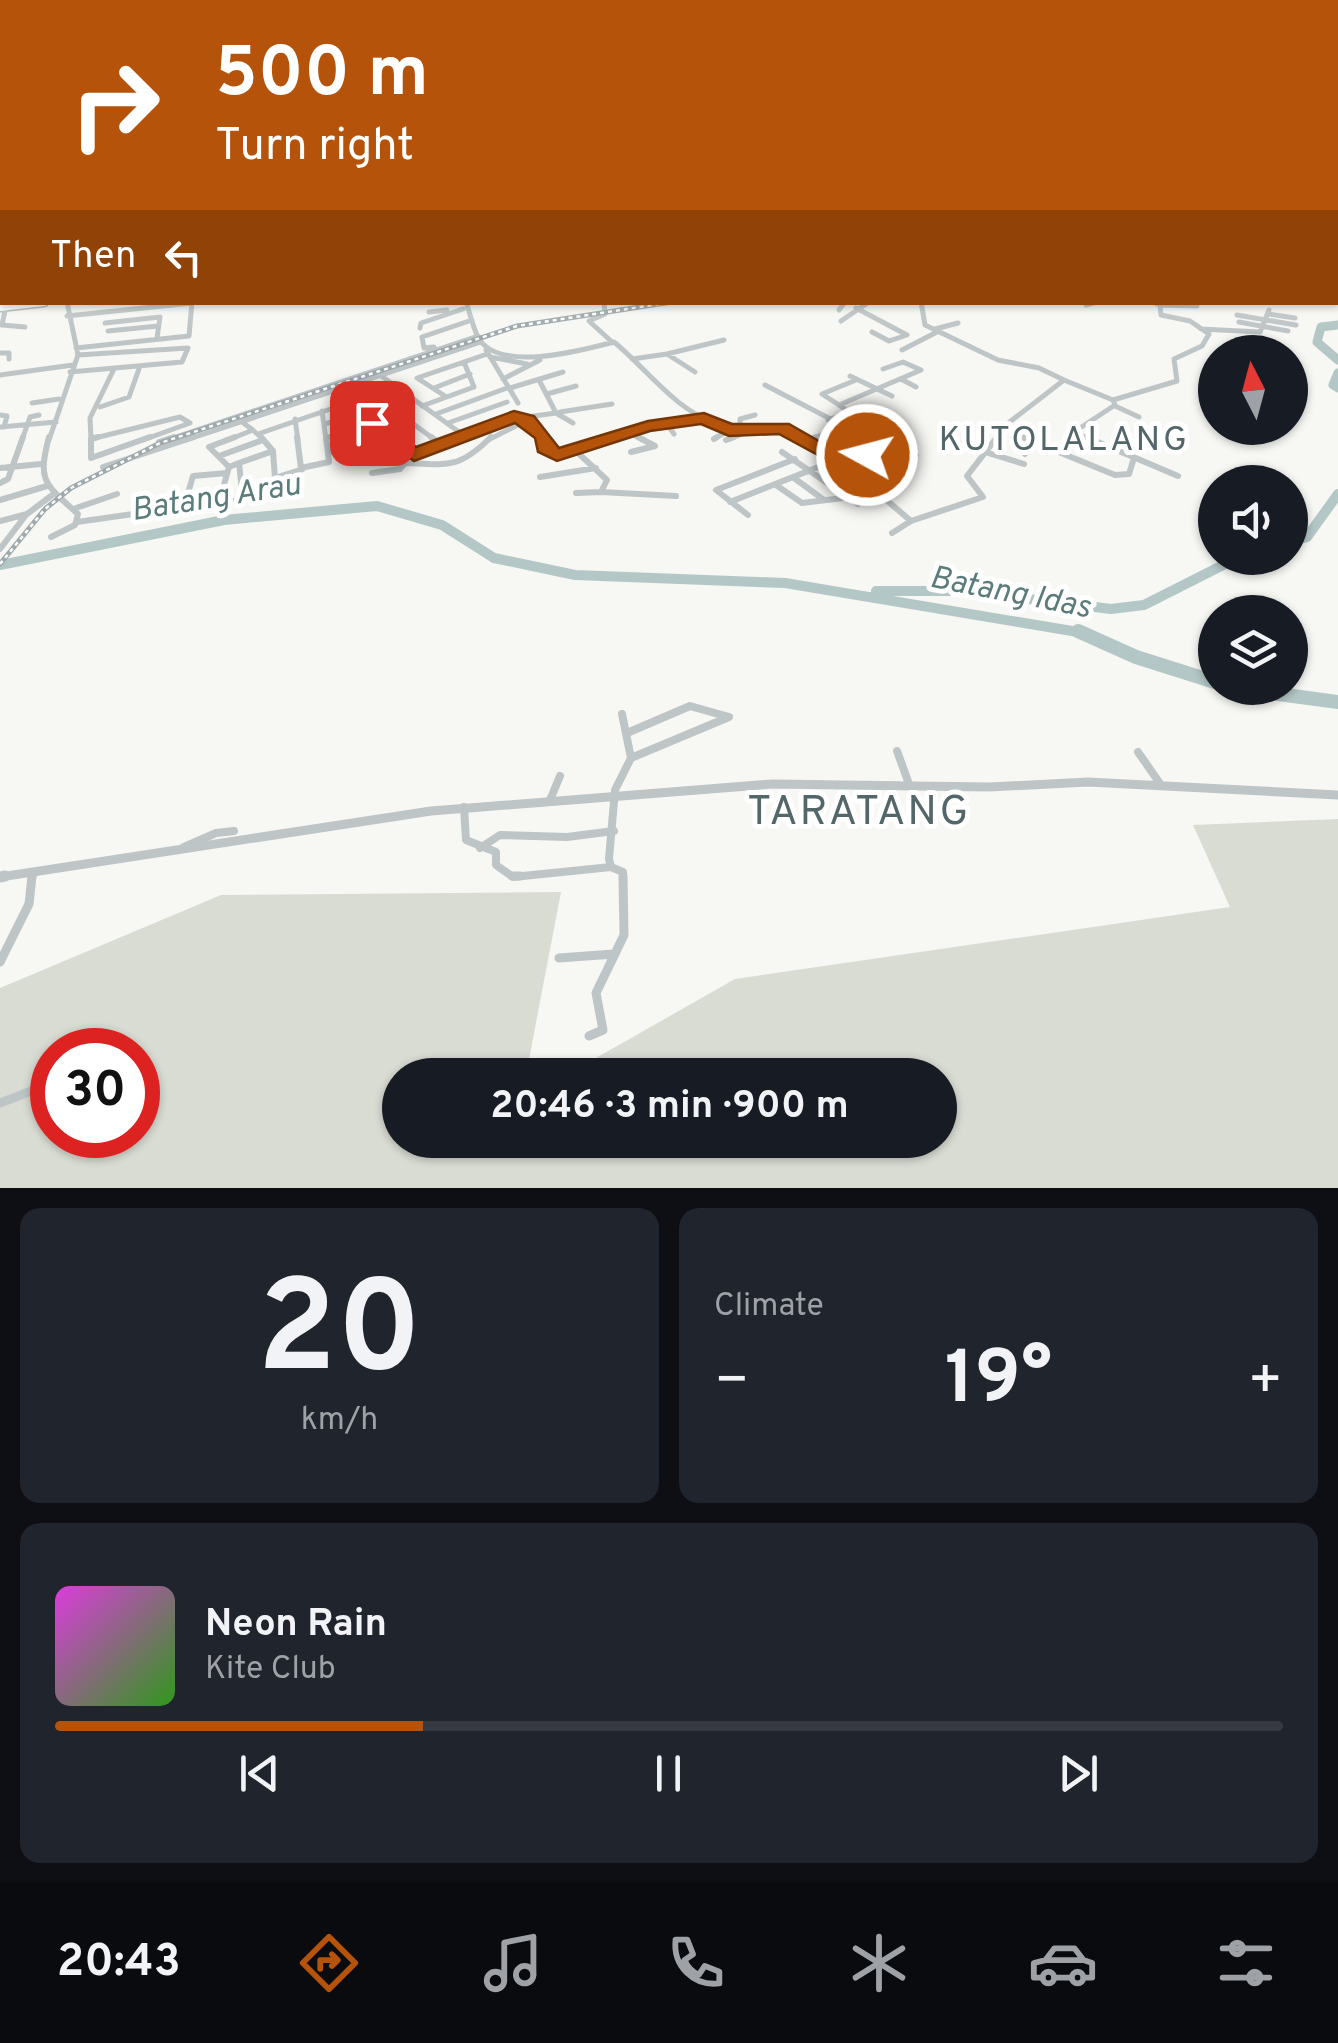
<!DOCTYPE html>
<html lang="en">
<head>
<meta charset="utf-8">
<style>
	body { margin:0; font-family:Overpass,sans-serif; background:#20242c; color:#f1f3f6; height:100vh; display:flex; flex-direction:column; font-size:38px; white-space:nowrap }
	* { box-sizing:border-box; margin:0 }
	p { font-size:32px; color:#9ea1a6 }
	.icon { flex:none; width:55px; height:55px; fill:none; stroke:currentColor; stroke-width:2; stroke-linecap:round; stroke-linejoin:round }
	.map { position:relative; height:1188px; overflow:hidden }
	.side { display:flex; flex-direction:column; gap:20px; padding:20px; background:#0d0f14; flex:1 }
	.side>* { flex:none }
	.guide { position:absolute; left:0px; top:0px; width:1340px; height:305px; box-shadow:0 2px 8px #0004; background:#b45309; color:#fff; overflow:hidden }
	.needle { width:65px; rotate:354deg }
	.controls { position:absolute; left:1198px; top:335px; display:grid; gap:20px }
	.controls a { display:grid; place-items:center; width:110px; height:110px; border-radius:50%; background:#171b24; box-shadow:0 2px 8px #0004; font-size:50px }
	.speed { position:absolute; left:30px; top:1028px; display:flex; gap:20px; font-size:50px; font-weight:700; text-align:center }
	.speed>* { display:grid; place-content:center; width:130px; height:130px; border-radius:50%; background:#171b24; box-shadow:0 2px 8px #0004; line-height:1 }
	.speed .limit { border:15px solid #d22; background:#fff; color:#111 }
	.pin { position:absolute; display:grid; place-items:center; width:85px; height:85px; color:#fff; margin:-42px; border-radius:20px; box-shadow:0 5px 15px #0006 }
	.me { position:absolute; width:110px; margin:-55px; rotate:277deg; stroke-linejoin:round; filter:drop-shadow(0 0 8px #0008) }
	.turn { display:flex; align-items:center; gap:35px; height:210px; padding:0 50px; font-size:45px }
	.turn .icon { width:130px; height:130px; stroke-width:2.5 }
	.turn b { display:block; font-size:70px; line-height:85px }
	.then { display:flex; align-items:center; height:95px; padding:0 50px; background:#0003; gap:20px; font-size:38px }
	.big { font-size:75px; font-weight:700; line-height:1.1 }
	.side .widget { flex:1; display:flex; flex-direction:column; justify-content:center; gap:15px; min-width:0; padding:0 35px; border-radius:20px; background:#20242c }
	.side .dial { align-items:center; gap:0 }
	.dial b { font-size:130px; line-height:1 }
	.song { display:flex; align-items:center; gap:30px }
	.cover { width:120px; height:120px; border-radius:15px; background:linear-gradient(135deg,hsl(300 70% 55%),hsl(110 70% 35%)) }
	.played { height:10px; border-radius:5px; background:linear-gradient(90deg,#b45309 30%,#363941 30%) }
	.keys { display:flex; justify-content:space-around; direction:ltr }
	.heat { display:flex; justify-content:space-between; align-items:center; font-size:55px; direction:ltr }
	.side .tiles { flex:1; display:grid; gap:20px; grid-template-columns:1fr 1fr }
	.widget:last-child { grid-column:span 2 }
	.trip { position:absolute; left:382px; top:1058px; width:575px; height:100px; border-radius:50px; background:#171b24; box-shadow:0 2px 8px #0004; font-weight:700; line-height:100px; text-align:center }
	.tab-bar { display:flex; height:160px; justify-content:space-around; align-items:center; background:#090b0e; color:#9ea1a6 }
	.tab-bar .icon { width:70px; height:70px }
	.tab-bar .active { color:#b45309 }
	.tab-bar b { font-size:45px; color:#f1f3f6 }
	.map>svg:first-child { display:block }
	.green { fill:#d9dcd3; fill-rule:evenodd }
	.lines { fill:none; stroke-linecap:round; stroke-linejoin:round }
	.river-far2 { stroke:#b3c7c6; stroke-width:9 }
	.river-far1 { stroke:#b3c7c6; stroke-width:10 }
	.river { stroke:#b3c7c6; stroke-width:14 }
	.trunk-casing { stroke:#b1b8ba; stroke-width:11 }
	.minor-far3 { stroke:#bec5c7; stroke-width:5 }
	.minor-far2 { stroke:#bec5c7; stroke-width:6 }
	.minor-far1 { stroke:#bec5c7; stroke-width:8 }
	.minor { stroke:#bec5c7; stroke-width:9 }
	.tertiary-far1 { stroke:#bec5c7; stroke-width:9 }
	.tertiary { stroke:#bec5c7; stroke-width:11 }
	.trunk { stroke:#fff; stroke-width:8 }
	.rail-casing { stroke:#9da9ac; stroke-width:5 }
	.rail { stroke:#fff; stroke-width:2.5; stroke-dasharray:4; stroke-linecap:butt }
	.route { fill:#b45309; stroke:#753606; stroke-width:2.5 }
	.labels { text-anchor:middle; dominant-baseline:central; stroke-width:10; stroke-linejoin:round; paint-order:stroke }
	.water-label { font-size:32px; font-style:italic; fill:#5c7c7b; stroke:#fff }
	.quarter-label { font-size:35px; letter-spacing:2.5px; fill:#53676b; stroke:#fff }
	.near-quarter-label { font-size:42px; letter-spacing:2.5px; fill:#53676b; stroke:#fff }
</style>
</head>
<body>
<div class="map">
<svg width="1338" height="1188" viewBox="0 0 1338 1188">
	<rect width="100%" height="100%" fill="#f7f7f4"/>
	<!-- green -->
	<path class="green" d="M1338 819V1188H0V988L221 895 561 892 526 1075H400V1140H940V1075H566L735 979 1230 907 1193 825ZM52 1050H138V1135H52Z"/>
	<g class="lines">
		<!-- river-far2 -->
		<path class="river-far2" d="M1338 325 1321 327 1317 342 1338 360
			M1338 373 1333 385 1338 388"/>
		<!-- river-far1 -->
		<path class="river-far1" d="M1290 542 1307 537 1338 494
			M0 565 224 520 377 506 442 525 494 558 575 575 785 583 1084 633
			M876 591H963L1111 609 1144 605 1237 558"/>
		<!-- river -->
		<path class="river" d="M1078 631 1136 657 1215 682
			M1234 688 1338 702"/>
		<!-- trunk casing -->
		<g class="trunk-casing">
			<path id="trunk" d="M0 307 44 302"/>
		</g>
		<!-- minor-far3 -->
		<path class="minor-far3" d="M466 302C470 313 473 329 479 339 501 373 583 350 614 342 647 369 675 410 717 424 749 434 774 423 808 440
			M604 302 605 314 589 321 611 341
			M921 302 925 325 998 360 1039 368 1064 380 1007 424 995 440
			M1086 305 1097 302
			M1160 305 1197 306
			M6 306 2 325 25 327
			M856 308 907 335 889 341 872 332
			M839 310 845 302
			M429 312 447 310
			M1268 314 1295 318
			M1237 315 1296 325
			M67 316 192 303
			M841 321 869 302
			M1239 322 1288 331
			M105 323 160 317 157 338
			M420 328 421 323 463 309
			M935 329 958 323
			M1201 329 1260 332 1269 310
			M108 331 158 326
			M434 347 424 348 422 337 472 320
			M76 348 189 336 192 302
			M486 350 518 403
			M902 350 937 332
			M0 353H9V359
			M667 354 724 340
			M490 357 527 364
			M632 359 667 354 695 372
			M70 372 182 362 188 348 78 355
			M0 375 73 365
			M380 375 466 437
			M850 376 892 396
			M503 379 540 360
			M901 379 916 387
			M539 380 556 413 573 423
			M1064 380 1113 400 1177 381 1174 359 1202 346 1209 334 1190 321 1161 315 1160 305 1153 302
			M357 382 435 440
			M765 385 871 440
			M434 388 470 374
			M510 388 563 372
			M547 394 576 386
			M445 396 417 378 464 362
			M32 403 59 399
			M839 405 822 394 856 380
			M422 406 474 387 464 362 487 354
			M1115 406 1139 417
			M100 407 129 397 140 366
			M322 411 326 440
			M560 412 612 404
			M436 414 507 388
			M0 415 7 416 4 427
			M295 419 298 440
			M828 420 849 412 839 405 921 370 903 362 883 369
			M372 423 394 440
			M448 423 507 402
			M325 424 386 404 415 401
			M667 424 674 434
			M0 427 56 422
			M1003 429 1029 440
			M255 432 264 440
			M258 434 374 394
			M632 434 643 440
			M326 438 400 414
			M91 439 90 418 114 369
			M91 439 180 417 190 423 143 440
			M714 439 728 431
			M22 440 30 417 39 415
			M49 440 78 355 67 302
			M167 440 478 336
			M186 440 481 342
			M228 440 253 430 242 422
			M366 440 385 433
			M459 440 496 421 556 413
			M488 440 528 420 544 440
			M606 440 648 426 703 418
			M727 440 740 435V419L755 415
			M809 440 841 427
			M859 440 865 437
			M1092 440 1074 432 1115 405 1113 400"/>
		<!-- minor-far2 -->
		<path class="minor-far2" d="M49 437C37 482 45 484 78 514L75 525 51 537
			M297 437 301 468 329 462 326 437
			M390 437 414 455 464 437
			M431 437 442 445
			M544 437 545 447 557 455 613 437
			M803 437 837 458 911 521
			M866 437 907 458
			M1022 437 1115 475 1129 474 1133 461
			M1086 437 1178 476
			M91 439V458L150 437
			M91 439 98 437
			M714 439 717 437
			M726 440 734 437
			M808 440 816 437
			M941 440 987 449
			M159 442 174 437
			M273 451 275 478 303 469
			M577 452 607 480 601 492 676 496
			M631 452 655 446 638 437
			M782 452 858 504
			M827 452 865 437
			M985 452 1024 464
			M328 453 374 437
			M1025 454 1038 440
			M414 455 405 463C448 465 459 469 491 437
			M219 456 263 440
			M239 463 273 451 261 437
			M845 463 885 448
			M103 467 194 437
			M0 468 41 464
			M227 473 193 476 183 510 243 500 239 463 229 467
			M372 473 400 469 405 463
			M863 476 916 455
			M540 477 596 468
			M794 478 824 500
			M0 483 8 479 23 437
			M776 485 802 503 851 497
			M576 493 601 492
			M0 500 47 486
			M730 502 836 460
			M218 506 229 467 209 447 235 437
			M76 508 117 494
			M748 515 716 490 795 459
			M0 521 27 514 55 493
			M77 522 161 510
			M892 533 911 521 983 497 967 476 997 437
			M0 549 26 515"/>
		<!-- minor-far1 -->
		<path class="minor-far1" d="M622 714 631 758 615 790 609 859 611 867 623 872V879
			M627 733 690 706 729 717 631 758
			M897 751 909 784
			M1138 752 1161 785
			M550 800 560 776
			M464 807 466 840 496 852V865L513 877 611 867
			M184 847 216 833 234 831
			M480 848 500 835 567 837 614 831
			M32 879 33 872"/>
		<!-- minor -->
		<path class="minor" d="M512 876H520
			M559 958 614 954
			M0 962 29 904 32 876
			M589 1036 603 1030 596 993 624 935 623 876
			M0 1103 52 1083"/>
		<!-- tertiary-far1 -->
		<path class="tertiary-far1" d="M0 877 431 811 772 784 989 787 1088 782 1338 795"/>
		<!-- tertiary -->
		<path class="tertiary" d="M0 877 5 876"/>
		<!-- trunk -->
		<use href="#trunk" class="trunk"/>
		<!-- rail casing -->
		<g class="rail-casing">
			<path id="rail" d="M0 564 45 509 71 488 160 443 517 326 672 302"/>
		</g>
		<!-- rail -->
		<use href="#rail" class="rail"/>
	</g>
	<!-- sky -->
	<linearGradient id="sky" x2="0" y2="1"><stop stop-color="#93bcda"/><stop offset="0.5" stop-color="#fbfbfa"/><stop offset="1" stop-color="#fbfbfa" stop-opacity="0"/></linearGradient>
	<rect width="1338" height="330" fill="url(#sky)"/>
	<!-- route -->
	<path class="route" d="M514 411 534 416 559 448 648 421 704 413 732 424H789L845 456 867 449 876 455 844 469 779 434 729 436 701 424 650 431 557 461 538 452 535 438 515 423 414 461 363 423 378 419 416 447Z"/>
	<g class="labels">
		<!-- water labels -->
		<g class="water-label">
			<text transform="translate(216 499) rotate(-9)">Batang Arau</text>
			<text transform="translate(1010 594) rotate(11)">Batang Idas</text>
		</g>
		<!-- quarter labels -->
		<g class="quarter-label">
			<text x="1064" y="441">KUTOLALANG</text>
		</g>
		<!-- near-quarter labels -->
		<g class="near-quarter-label">
			<text x="859" y="813">TARATANG</text>
		</g>
	</g>
</svg>
<div class="controls">
<a><svg class="needle" viewBox="-14 -14 28 28"><path d="M0-13l5 13h-10z" fill="#e53935"/><path d="M0 13l5-13h-10z" fill="#9ea1a6"/></svg></a>
<a><svg class="icon" aria-label="sound" viewBox="0 0 24 24"><path d="M4 9h4l5-4v14l-5-4H4zM17 9q2 3 0 6"/></svg></a>
<a><svg class="icon" aria-label="layers" viewBox="0 0 24 24"><path d="M12 4l9 5-9 5-9-5zM3 14l9 5 9-5"/></svg></a>
</div>
<div class="speed"><div class="limit">30</div></div>
<div class="pin" style="left:372px;top:423px;background:#d93025"><svg class="icon" aria-label="arrive" viewBox="0 0 24 24"><path d="M6 21V4h12l-3 4 3 4H6"/></svg></div>
<svg class="me" style="left:867px;top:455px" viewBox="-20 -20 40 40"><circle r="17" fill="#b45309" stroke="#fff" stroke-width="3"/><path d="M0-11L8 9 0 5-8 9z" fill="#fff"/></svg>
<div class="trip">20:46 · 3 min · 900 m</div>
<div class="guide">
<div class="turn"><svg class="icon" aria-label="right" viewBox="0 0 24 24"><path d="M7 20v-9h11M14 6l5 5-5 5"/></svg><div><b>500 m</b>Turn right</div></div>
<div class="then">Then<svg class="icon" aria-label="left" viewBox="0 0 24 24"><path d="M17 20v-9H6M10 6l-5 5 5 5"/></svg></div>
</div>
</div>
<section class="side">
<div class="tiles">
<div class="widget dial"><b>20</b><p>km/h</p></div>
<div class="widget"><p>Climate</p>
<div class="heat"><a>−</a><b class="big">19°</b><a>+</a></div>
</div>
<div class="widget">
<div class="song"><i class="cover"></i><div><b>Neon Rain</b><p>Kite Club</p></div></div>
<div class="played"></div>
<div class="keys"><svg class="icon" aria-label="previous" viewBox="0 0 24 24"><path d="M18 5L8 12l10 7zM5 5v14"/></svg><svg class="icon" aria-label="pause" viewBox="0 0 24 24"><path d="M8 5v14M16 5v14"/></svg><svg class="icon" aria-label="next" viewBox="0 0 24 24"><path d="M6 5l10 7-10 7zM19 5v14"/></svg></div>
</div>
</div>
</section>
<nav class="tab-bar">
<b>20:43</b>
<svg class="icon active" aria-label="directions" viewBox="0 0 24 24"><path d="M12 3l9 9-9 9-9-9zM9 14v-3h6M13 9l2 2-2 2"/></svg>
<svg class="icon" aria-label="music" viewBox="0 0 24 24"><path d="M9 18V5l10-2v13"/><circle cx="6" cy="18" r="3"/><circle cx="16" cy="16" r="3"/></svg>
<svg class="icon" aria-label="phone" viewBox="0 0 24 24"><path d="M5 4h4l2 5-3 2q2 4 5 5l2-3 5 2v4C11 20 4 13 5 4z"/></svg>
<svg class="icon" aria-label="climate" viewBox="0 0 24 24"><path d="M12 3v18M4 7l16 10M4 17L20 7"/></svg>
<svg class="icon" aria-label="car" viewBox="0 0 24 24"><path d="M5 17H2v-5l4-1 3-4h7l3 4 3 1v5h-3M9 17h6M6 11h13"/><circle cx="7" cy="17" r="2"/><circle cx="17" cy="17" r="2"/></svg>
<svg class="icon" aria-label="filters" viewBox="0 0 24 24"><path d="M4 7h16M4 17h16"/><circle cx="9" cy="7" r="2"/><circle cx="15" cy="17" r="2"/></svg>
</nav>
</body>
</html>
